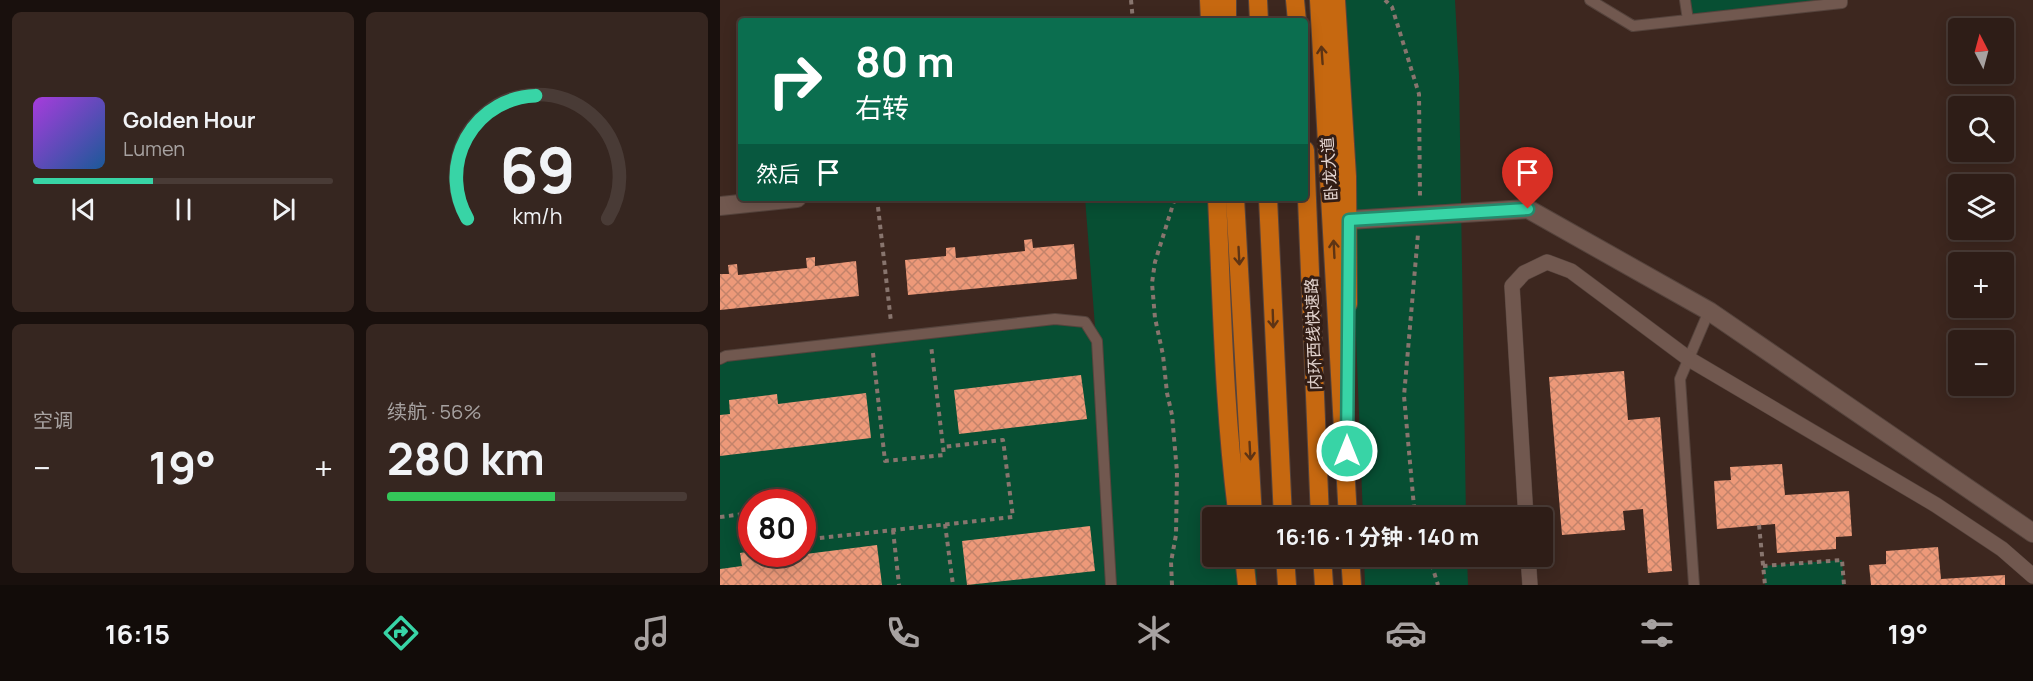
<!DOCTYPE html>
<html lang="zh">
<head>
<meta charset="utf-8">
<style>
	body { margin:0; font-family:Manrope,"Noto Sans SC",sans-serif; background:#362620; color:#f1f3f6; height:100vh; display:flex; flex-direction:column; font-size:22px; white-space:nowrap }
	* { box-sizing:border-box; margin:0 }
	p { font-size:20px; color:#a7a2a1 }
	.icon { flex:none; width:33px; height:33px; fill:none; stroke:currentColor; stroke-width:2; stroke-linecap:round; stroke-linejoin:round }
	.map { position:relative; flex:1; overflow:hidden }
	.side { display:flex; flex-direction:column; gap:12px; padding:12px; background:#19100d; width:720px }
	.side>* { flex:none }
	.guide { position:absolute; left:18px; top:18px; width:570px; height:183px; border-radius:6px; box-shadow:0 3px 15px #0003,0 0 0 2px #493b36; background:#0b6e4f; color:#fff; overflow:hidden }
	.needle { width:39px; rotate:354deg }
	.tools { position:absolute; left:1228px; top:18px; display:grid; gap:12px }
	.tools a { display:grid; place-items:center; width:66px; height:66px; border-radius:6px; background:#2e1d17; box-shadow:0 3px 15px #0003,0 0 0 2px #493b36; font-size:30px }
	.speed { position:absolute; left:18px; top:489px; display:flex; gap:12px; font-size:30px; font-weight:700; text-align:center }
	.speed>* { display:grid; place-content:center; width:78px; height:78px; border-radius:50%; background:#2e1d17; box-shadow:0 3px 15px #0003,0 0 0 2px #493b36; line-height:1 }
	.speed .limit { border:9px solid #d22; background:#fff; color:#111 }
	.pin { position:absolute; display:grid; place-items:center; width:51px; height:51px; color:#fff; margin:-62px -26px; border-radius:50% 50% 50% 0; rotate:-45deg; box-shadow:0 0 6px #0007 }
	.pin .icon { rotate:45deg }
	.me { position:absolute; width:66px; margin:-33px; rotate:0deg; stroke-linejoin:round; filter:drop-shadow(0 0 4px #0008) }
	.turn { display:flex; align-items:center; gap:21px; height:126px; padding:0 18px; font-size:27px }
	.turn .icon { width:78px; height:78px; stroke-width:2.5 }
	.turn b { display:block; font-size:42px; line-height:51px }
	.then { display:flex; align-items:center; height:57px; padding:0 18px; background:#0003; gap:12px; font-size:22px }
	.big { font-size:45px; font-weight:700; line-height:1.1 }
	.side .widget { flex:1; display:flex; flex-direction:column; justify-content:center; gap:9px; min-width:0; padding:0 21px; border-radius:9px; background:#362620 }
	.side .dial { align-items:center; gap:0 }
	.dial svg { height:156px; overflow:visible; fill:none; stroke:#493b36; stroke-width:7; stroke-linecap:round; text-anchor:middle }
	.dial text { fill:#f1f3f6; stroke:none }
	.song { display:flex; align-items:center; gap:18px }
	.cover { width:72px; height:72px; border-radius:9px; background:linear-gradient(135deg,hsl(280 70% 55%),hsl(210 70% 35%)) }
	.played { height:6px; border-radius:3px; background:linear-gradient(90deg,#38d4a6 40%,#493b36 40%) }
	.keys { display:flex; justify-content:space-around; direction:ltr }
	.heat { display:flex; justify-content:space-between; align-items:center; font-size:33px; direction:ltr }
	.charge { height:9px; border-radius:4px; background:linear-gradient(90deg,#34c759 56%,#493b36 0) }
	.side .tiles { flex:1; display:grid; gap:12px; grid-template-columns:repeat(2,1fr) }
	.trip { position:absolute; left:482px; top:507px; width:351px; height:60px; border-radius:6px; background:#2e1d17; box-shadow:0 3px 15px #0003,0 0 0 2px #493b36; font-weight:700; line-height:60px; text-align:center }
	.tab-bar { display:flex; height:96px; justify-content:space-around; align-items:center; background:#120c09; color:#a7a2a1 }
	.tab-bar .icon { width:42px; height:42px }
	.tab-bar .active { color:#38d4a6 }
	.tab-bar b { font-size:27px; color:#f1f3f6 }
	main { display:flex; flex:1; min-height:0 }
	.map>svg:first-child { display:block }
	.green { fill:#074f33; fill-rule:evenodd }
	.building { fill:url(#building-cross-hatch) }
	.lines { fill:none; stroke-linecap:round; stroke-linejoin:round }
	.service-casing { stroke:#55433c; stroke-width:12 }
	.pedestrian-casing { stroke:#55433c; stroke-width:16 }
	.minor-casing { stroke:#55433c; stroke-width:20 }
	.trunk-casing { stroke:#55433c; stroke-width:20 }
	.path { stroke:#88756e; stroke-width:4; stroke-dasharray:4.5 4.5; stroke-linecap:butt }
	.service { stroke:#71584f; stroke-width:10 }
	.pedestrian { stroke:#71584f; stroke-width:15 }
	.minor { stroke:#71584f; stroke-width:18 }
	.trunk { stroke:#c66810; stroke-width:18 }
	.oneway { stroke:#5e3414 }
	.route-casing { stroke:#248a6c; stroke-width:15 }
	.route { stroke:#38d4a6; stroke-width:10 }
	.labels { text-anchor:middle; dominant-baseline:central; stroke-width:6; stroke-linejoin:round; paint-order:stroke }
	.street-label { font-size:16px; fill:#e5d6d1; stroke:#321d15 }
</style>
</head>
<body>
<main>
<section class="side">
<div class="tiles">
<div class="widget">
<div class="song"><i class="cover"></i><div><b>Golden Hour</b><p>Lumen</p></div></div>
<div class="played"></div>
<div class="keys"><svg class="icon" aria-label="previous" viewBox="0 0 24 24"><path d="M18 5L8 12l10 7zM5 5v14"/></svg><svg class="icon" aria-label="pause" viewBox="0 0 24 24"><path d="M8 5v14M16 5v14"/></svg><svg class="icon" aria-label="next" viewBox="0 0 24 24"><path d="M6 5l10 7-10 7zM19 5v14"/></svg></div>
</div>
<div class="widget dial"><svg viewBox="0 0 100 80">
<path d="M14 69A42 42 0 1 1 86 69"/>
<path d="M14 69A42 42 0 0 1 49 6" stroke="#38d4a6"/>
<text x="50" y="56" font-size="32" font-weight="700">69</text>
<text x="50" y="72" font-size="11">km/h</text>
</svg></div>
<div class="widget"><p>空调</p>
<div class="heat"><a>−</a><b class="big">19°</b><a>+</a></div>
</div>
<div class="widget"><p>续航 · 56%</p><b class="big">280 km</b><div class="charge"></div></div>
</div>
</section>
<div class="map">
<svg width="1313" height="585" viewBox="0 0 1313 585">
	<defs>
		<pattern id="building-cross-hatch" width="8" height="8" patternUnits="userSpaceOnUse" patternTransform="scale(1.5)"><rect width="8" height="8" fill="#ed9979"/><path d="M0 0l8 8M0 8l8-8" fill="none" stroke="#c3836a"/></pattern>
	</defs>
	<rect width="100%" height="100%" fill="#3d271f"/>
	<!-- green -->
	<path class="green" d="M623 0H735L739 75 746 517H643Z
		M965 0H1122L968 20Z
		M365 198H515L533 517 492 518V556L536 557 537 585H0V359L335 319 365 322 376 339ZM32 502H82V554H32Z
		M644 557H747L748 585H645Z
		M1122 560 1124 585H1045L1043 566Z"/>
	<!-- building -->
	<path class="building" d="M312 239 313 248 354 244 357 279 188 295 185 260 226 256V248L235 247 236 258 305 251 304 240Z
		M95 257V266L136 261 139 296 0 310V274H9L8 265 17 264 18 275 87 268 86 258Z
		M904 371 908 420 940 417 952 571 928 573 923 509 903 511 905 530 842 535 829 377Z
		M361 375 367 419 239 434 234 390Z
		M146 393 151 438 0 456V415L10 414 9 400 57 394 58 404Z
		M1062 464 1065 495 1129 491 1132 536 1116 537V549L1057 553 1055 524 997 529 994 481 1011 480 1010 467Z
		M370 526 375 571 247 585 242 541Z
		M157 545 162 585H0V569L22 566 20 553 32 551V554H70V556Z
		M1218 547 1221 579 1285 575V585H1151L1149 565 1166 564V551Z"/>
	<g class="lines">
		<!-- service casing -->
		<g class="service-casing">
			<path id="service" d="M870 0 913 26 1122 3V0
				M965 0 968 20
				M0 359 6 356 335 319 365 322 377 341 391 585
				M974 585 960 379 989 311"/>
		</g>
		<!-- pedestrian casing -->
		<g class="pedestrian-casing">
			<path id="pedestrian" d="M806 518 792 286 804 273 827 262 851 271 969 359 1216 505 1282 549 1313 576
				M808 556 810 585"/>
		</g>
		<!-- minor casing -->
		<g class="minor-casing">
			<path id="minor" d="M0 206 77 198
				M629 220 808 209 989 311 1313 533"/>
		</g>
		<!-- trunk casing -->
		<g class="trunk-casing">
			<path id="trunk" d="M489 0 490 21
				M507 0V21
				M538 0 539 21
				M575 0 577 21
				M599 0 628 518
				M616 0 627 176 628 304
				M585 150 600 518
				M497 198C502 305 504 412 518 518
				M515 198 533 518
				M548 198 563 518
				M524 556 527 585
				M565 556 567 585
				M602 556 604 585
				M630 556 632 585"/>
		</g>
		<!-- path -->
		<path class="path" d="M411 0 413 21
			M665 0 672 7 699 94 700 199
			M157 198 171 322
			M153 353 165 461 224 455 211 345
			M0 517 32 513
			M695 518 684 396 698 234
			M225 524 233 585
			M1039 525 1045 585
			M173 530 179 585
			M82 540 293 517 283 440 223 447
			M709 556 718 585
			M1043 566 1122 560 1124 585
			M452 585 451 562 456 535 457 472 452 415 447 393 443 355 435 318 432 283 435 262 455 198"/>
		<!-- service -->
		<use href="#service" class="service"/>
		<!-- pedestrian -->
		<use href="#pedestrian" class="pedestrian"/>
		<!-- minor -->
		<use href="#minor" class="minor"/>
		<!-- trunk -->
		<use href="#trunk" class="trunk"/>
	</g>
	<!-- one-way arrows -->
	<defs><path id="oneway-shaft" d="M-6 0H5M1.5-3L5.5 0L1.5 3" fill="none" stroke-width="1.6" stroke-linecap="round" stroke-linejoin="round" transform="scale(1.5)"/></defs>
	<g class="oneway">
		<use href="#oneway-shaft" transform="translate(602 55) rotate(-94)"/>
		<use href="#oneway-shaft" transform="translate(614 249) rotate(-93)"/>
		<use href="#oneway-shaft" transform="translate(519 256) rotate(87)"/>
		<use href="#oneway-shaft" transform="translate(553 319) rotate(88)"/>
		<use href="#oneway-shaft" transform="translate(530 451) rotate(87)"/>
	</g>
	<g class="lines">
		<!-- route casing -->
		<g class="route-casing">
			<path id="route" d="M627 451 629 220 808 209"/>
		</g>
		<!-- route -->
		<use href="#route" class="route"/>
	</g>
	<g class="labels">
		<!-- street labels -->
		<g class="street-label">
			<text transform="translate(609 169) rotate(-94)">卧龙大道</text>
			<text transform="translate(593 334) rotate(-92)">内环西线快速路</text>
		</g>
	</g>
</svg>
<div class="tools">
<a><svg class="needle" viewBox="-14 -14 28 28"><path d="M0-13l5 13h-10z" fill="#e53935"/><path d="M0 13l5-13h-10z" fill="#a7a2a1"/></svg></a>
<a><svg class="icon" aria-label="search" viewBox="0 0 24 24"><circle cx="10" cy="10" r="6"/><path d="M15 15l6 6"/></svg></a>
<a><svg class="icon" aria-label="layers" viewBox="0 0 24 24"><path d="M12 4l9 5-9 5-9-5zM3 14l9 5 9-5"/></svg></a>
<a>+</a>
<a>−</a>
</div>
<div class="speed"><div class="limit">80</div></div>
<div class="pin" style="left:808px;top:209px;background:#d93025"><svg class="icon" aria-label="arrive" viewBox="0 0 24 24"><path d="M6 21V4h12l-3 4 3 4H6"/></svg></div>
<svg class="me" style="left:627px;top:451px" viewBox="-20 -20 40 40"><circle r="17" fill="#38d4a6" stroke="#fff" stroke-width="3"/><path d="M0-11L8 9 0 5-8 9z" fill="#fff"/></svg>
<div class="trip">16:16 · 1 分钟 · 140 m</div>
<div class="guide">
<div class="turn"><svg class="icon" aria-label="right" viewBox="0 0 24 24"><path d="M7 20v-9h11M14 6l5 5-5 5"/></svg><div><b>80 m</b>右转</div></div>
<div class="then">然后<svg class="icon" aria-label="arrive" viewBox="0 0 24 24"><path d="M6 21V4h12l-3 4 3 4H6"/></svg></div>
</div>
</div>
</main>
<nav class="tab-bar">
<b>16:15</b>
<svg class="icon active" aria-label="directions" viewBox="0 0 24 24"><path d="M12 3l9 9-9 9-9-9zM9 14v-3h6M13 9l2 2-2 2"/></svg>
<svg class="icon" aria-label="music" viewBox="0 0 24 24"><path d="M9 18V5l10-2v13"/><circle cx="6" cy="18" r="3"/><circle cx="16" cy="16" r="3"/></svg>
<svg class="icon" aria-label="phone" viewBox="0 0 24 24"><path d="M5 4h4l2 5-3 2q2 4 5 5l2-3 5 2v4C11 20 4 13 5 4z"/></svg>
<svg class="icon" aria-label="climate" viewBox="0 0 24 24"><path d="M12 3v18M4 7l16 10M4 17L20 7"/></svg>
<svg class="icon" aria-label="car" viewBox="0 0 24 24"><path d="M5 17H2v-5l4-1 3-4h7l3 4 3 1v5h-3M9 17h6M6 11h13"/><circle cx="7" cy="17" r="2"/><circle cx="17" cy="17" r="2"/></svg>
<svg class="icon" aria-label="filters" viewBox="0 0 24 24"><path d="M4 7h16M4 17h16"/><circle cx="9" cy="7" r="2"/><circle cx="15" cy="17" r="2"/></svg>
<b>19°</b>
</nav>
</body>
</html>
